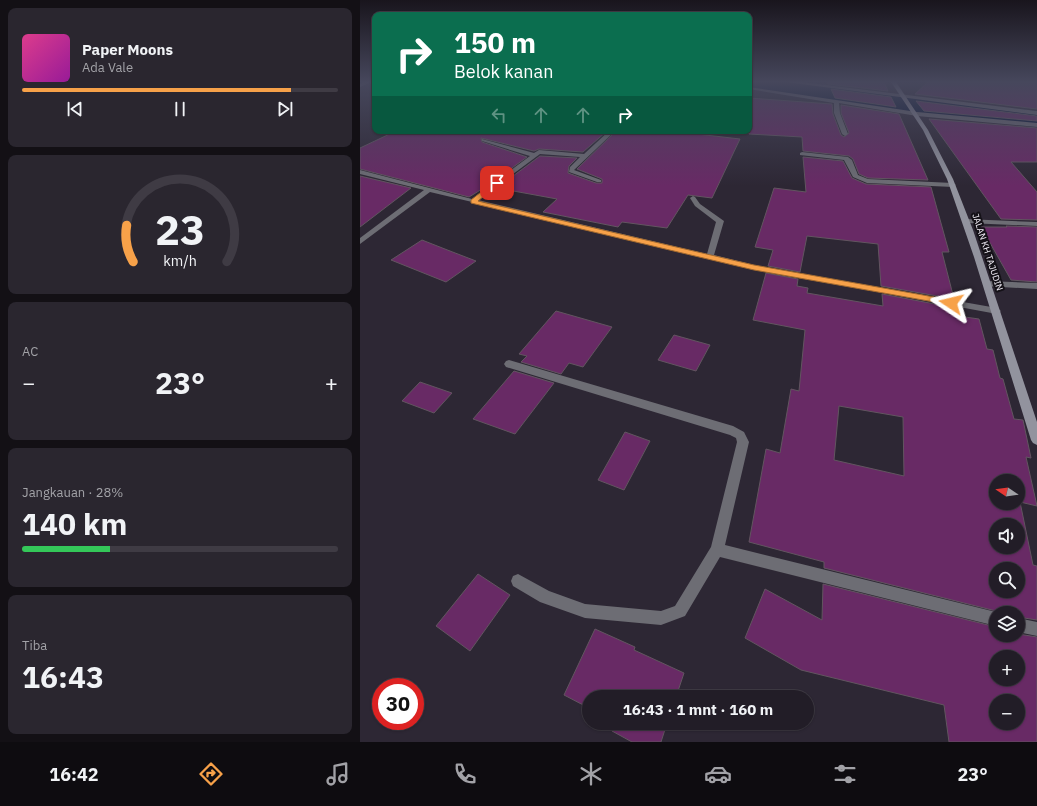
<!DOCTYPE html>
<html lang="id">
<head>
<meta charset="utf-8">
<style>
	body { margin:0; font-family:"IBM Plex Sans",sans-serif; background:#2a262f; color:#f1f3f6; height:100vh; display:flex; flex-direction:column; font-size:15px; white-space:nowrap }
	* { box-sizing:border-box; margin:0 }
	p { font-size:13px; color:#a2a2a7 }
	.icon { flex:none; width:22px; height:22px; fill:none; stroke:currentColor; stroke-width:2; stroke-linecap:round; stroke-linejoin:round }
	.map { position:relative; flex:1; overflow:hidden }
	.side { display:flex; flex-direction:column; gap:8px; padding:8px; background:#131015; width:360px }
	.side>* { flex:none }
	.hud { position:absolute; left:12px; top:12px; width:380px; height:122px; border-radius:8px; box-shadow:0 1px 3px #0004,0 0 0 1px #3f3b44; background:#0b6e4f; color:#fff; overflow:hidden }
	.needle { width:26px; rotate:283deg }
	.tools { position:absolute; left:629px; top:474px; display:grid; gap:8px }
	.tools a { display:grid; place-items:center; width:36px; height:36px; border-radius:50%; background:#221d27; box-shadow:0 1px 3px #0004,0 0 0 1px #3f3b44; font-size:20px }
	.speed { position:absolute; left:12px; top:678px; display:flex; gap:8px; font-size:20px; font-weight:700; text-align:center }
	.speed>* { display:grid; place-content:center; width:52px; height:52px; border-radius:50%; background:#221d27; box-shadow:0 1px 3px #0004,0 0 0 1px #3f3b44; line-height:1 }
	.speed .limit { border:6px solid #d22; background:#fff; color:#111 }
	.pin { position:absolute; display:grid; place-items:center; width:34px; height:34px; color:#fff; margin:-17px; border-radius:8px; box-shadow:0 2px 6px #0006 }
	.me { position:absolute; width:44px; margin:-22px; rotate:280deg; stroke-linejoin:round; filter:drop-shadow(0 0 3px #0008) }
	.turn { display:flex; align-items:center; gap:14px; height:84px; padding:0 16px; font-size:18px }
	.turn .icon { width:52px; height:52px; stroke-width:2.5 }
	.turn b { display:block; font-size:28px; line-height:34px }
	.lanes { display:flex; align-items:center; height:38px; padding:0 16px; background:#0003; justify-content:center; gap:20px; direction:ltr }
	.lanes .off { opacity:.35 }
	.big { font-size:30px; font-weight:700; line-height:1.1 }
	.side .tile { flex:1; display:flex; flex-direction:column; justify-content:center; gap:6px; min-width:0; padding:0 14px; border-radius:8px; background:#2a262f }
	.side .dial { align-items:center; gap:0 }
	.dial svg { height:104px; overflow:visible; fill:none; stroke:#3f3b44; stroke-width:7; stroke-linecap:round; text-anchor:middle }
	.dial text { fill:#f1f3f6; stroke:none }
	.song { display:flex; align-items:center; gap:12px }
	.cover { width:48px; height:48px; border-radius:6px; background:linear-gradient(135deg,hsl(330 70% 55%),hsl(300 70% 35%)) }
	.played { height:4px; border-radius:2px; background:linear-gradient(90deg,#f7a149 85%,#3f3b44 85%) }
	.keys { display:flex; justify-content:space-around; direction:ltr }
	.heat { display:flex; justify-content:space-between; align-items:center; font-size:22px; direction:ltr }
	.charge { height:6px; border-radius:3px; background:linear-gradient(90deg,#34c759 28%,#3f3b44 0) }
	.trip { position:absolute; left:222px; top:690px; width:232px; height:40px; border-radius:20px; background:#221d27; box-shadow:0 1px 3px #0004,0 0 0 1px #3f3b44; font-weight:700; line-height:40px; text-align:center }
	.menu { display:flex; height:64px; justify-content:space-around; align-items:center; background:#0e0c10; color:#a2a2a7 }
	.menu .icon { width:28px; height:28px }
	.menu .selected { color:#f7a149 }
	.menu b { font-size:18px; color:#f1f3f6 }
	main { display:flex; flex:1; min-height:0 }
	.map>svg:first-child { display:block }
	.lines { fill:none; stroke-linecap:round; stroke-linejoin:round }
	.river { fill:#001031; fill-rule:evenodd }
	.building { fill:#682a65; stroke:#625560; fill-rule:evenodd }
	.street { fill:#6d6d74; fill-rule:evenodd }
	.secondary { fill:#92939e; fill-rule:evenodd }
	.route { fill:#f7a149; stroke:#a1692f }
	.labels { text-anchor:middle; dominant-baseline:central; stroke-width:4; stroke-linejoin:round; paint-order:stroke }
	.far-street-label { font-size:9px; fill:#f7f3fc; stroke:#141117 }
</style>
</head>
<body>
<main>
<section class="side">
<div class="tile">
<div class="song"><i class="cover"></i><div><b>Paper Moons</b><p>Ada Vale</p></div></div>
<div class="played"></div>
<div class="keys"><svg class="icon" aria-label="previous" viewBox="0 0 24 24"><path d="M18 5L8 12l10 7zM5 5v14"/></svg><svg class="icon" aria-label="pause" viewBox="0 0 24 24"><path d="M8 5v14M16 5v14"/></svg><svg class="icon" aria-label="next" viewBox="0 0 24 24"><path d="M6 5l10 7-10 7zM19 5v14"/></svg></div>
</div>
<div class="tile dial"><svg viewBox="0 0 100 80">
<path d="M14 69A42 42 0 1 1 86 69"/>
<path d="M14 69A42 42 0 0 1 9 41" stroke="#f7a149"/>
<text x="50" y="56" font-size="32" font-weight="700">23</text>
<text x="50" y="72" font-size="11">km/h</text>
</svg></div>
<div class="tile"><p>AC</p>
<div class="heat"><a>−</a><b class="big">23°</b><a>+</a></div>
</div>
<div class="tile"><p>Jangkauan · 28%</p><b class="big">140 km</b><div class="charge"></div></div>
<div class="tile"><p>Tiba</p><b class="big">16:43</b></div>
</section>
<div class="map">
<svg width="677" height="742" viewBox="0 0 677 742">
	<rect width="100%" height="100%" fill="#2d2734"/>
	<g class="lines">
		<!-- river -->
		<path class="river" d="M389 82H447L581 101 677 111V127L581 117 392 89 389 88Z"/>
	</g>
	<!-- building -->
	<path class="building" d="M467 82H524L528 91 468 84Z
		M568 82H677V109L555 94Z
		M471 89 531 97 536 107 475 98Z
		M389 98 472 104 473 114 481 135 484 137 489 133 481 113V105L539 114 568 180 508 178 499 174 493 159 489 156 443 151 442 137 389 134Z
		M556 101 677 116V121L564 111Z
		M569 119 677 128V162H651L677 192V220L641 219Z
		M36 131H247L223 152 179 149 174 151 121 138 122 142 167 157 127 186 109 197 0 169V148Z
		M256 131H311L380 139 352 198 328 195 307 228 262 222 258 227 183 212 197 199 137 188 180 156 217 158 209 166 208 173 236 183H242V179L217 169Z
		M443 157 483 161 492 178 506 184 571 187 589 252H582L594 299 521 286 518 244 447 236 440 272 408 266 413 250 395 247 414 188 446 192Z
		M0 176 51 188 0 227Z
		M646 226 677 227V282L651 280 621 227H647Z
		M62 240 90 251 116 261 86 282 31 260Z
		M406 273 438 279 437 286 448 288 447 293 523 306 522 294 596 308 598 316 619 319 627 349 633 350 640 378 643 379 654 419 663 420 671 458 666 457 677 506 660 502 673 565 677 566V620L658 617V613H640L636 611 464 568V562L389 542 406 449 420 453 431 389 439 391 445 330 393 320ZM479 406 543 417 544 476 474 460ZM636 481H658V503H636ZM636 525H658V547H636ZM636 569H658V591H636Z
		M196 311 252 327 223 367 209 363 201 374 161 362 167 356 159 354Z
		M314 335 350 345 336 371 298 360Z
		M154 371 194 383 155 434 113 419Z
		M60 382 92 393 74 413 42 401Z
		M265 432 290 441 264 490 238 480Z
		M118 574 150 595 110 651 76 626Z
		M463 584 636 627V635H658V634L677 637V742H589L584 705 441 670 385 638 405 589 462 620ZM636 657H658V679H636ZM636 701H658V723H636Z
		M235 629 275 647 274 650 324 673 316 697H229V708L204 695Z
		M255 723H307L301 742H272L252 731Z"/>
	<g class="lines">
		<!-- street -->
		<path class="street" d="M4 82H11L0 87V84Z
			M426 82H442L677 111V115Z
			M389 87 557 112 677 123V127L557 116 479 103 480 113 488 134 485 136 482 134 474 113V103L389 89Z
			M249 131H255L214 170 241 180V182H237L209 172 210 167 220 157 180 154 118 200 347 254 356 222 335 206 330 198 333 196 335 197 340 204 364 221 354 255 394 265 637 308 641 311 637 314 394 269 70 192 0 244V238L64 190 0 174V170L112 199 170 156 122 141V139L174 153 179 150 224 154Z
			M442 152 488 157 492 160 498 175 508 179 593 183 596 185 593 187 507 183 493 177 484 160 440 155V153Z
			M605 219 677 222V226L608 223 604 221Z
			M627 281 677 283V289L624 286 623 284Z
			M149 360 373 426 384 432 389 442 365 545 636 612 639 613H636V626L360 557 325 616 301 625 225 618 180 602 153 586 151 581 153 576 158 574 189 591 225 604 301 611 315 606 351 547 377 442 376 438 370 435 146 367 144 364 146 361Z
			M658 618 677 622V636L658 632Z"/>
		<!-- secondary -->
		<path class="secondary" d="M531 82H536L568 130 593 179 613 230 677 422V445L673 443 671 440 614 257 587 179 563 130Z"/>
	</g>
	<!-- sky -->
	<linearGradient id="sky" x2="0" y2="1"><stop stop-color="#19151d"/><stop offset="0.44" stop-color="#46475c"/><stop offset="1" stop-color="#46475c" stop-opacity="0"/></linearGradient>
	<rect width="677" height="186" fill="url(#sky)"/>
	<!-- route -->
	<path class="route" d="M135 181 140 183 118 201 394 265 591 300 595 303 591 305 394 270 111 203V200Z"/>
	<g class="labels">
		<!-- far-street labels -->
		<g class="far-street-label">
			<text transform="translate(628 252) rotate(72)">JALAN KH TAJUDIN</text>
		</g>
	</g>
</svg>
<div class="tools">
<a><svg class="needle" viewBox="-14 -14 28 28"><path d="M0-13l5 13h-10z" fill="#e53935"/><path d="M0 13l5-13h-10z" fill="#a2a2a7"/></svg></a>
<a><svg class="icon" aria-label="sound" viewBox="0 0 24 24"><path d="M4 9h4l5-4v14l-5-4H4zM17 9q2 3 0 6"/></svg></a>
<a><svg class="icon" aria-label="search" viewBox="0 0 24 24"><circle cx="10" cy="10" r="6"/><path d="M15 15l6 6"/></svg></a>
<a><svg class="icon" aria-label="layers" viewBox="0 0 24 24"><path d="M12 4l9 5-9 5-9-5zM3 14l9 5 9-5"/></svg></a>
<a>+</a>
<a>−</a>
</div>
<div class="speed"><div class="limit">30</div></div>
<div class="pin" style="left:137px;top:183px;background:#d93025"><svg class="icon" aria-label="arrive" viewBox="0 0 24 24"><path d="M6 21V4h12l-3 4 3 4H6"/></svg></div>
<svg class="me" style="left:591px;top:303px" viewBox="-20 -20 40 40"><path d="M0-17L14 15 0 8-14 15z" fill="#f7a149" stroke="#fff" stroke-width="4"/></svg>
<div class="trip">16:43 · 1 mnt · 160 m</div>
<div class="hud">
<div class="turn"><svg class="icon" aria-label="right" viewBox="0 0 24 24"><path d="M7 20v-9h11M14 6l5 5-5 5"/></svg><div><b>150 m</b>Belok kanan</div></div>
<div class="lanes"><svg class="icon off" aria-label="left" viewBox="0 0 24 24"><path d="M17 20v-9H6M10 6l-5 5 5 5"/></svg><svg class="icon off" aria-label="ahead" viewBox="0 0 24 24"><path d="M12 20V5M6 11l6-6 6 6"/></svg><svg class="icon off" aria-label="ahead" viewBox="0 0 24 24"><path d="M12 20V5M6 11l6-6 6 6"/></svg><svg class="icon" aria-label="right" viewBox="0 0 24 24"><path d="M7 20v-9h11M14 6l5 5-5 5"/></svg></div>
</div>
</div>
</main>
<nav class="menu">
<b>16:42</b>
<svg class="icon selected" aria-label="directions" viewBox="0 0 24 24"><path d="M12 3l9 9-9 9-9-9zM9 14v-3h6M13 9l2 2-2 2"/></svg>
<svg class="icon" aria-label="music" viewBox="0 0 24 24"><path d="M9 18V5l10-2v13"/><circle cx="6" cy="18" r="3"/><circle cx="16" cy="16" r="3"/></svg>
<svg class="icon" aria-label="phone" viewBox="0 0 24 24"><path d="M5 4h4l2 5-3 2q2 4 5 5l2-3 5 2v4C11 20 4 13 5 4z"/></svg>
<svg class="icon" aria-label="climate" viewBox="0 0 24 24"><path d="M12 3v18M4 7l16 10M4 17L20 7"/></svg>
<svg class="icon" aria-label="car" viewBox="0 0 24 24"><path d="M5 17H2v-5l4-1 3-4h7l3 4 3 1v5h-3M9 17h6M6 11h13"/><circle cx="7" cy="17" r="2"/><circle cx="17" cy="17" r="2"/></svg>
<svg class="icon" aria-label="filters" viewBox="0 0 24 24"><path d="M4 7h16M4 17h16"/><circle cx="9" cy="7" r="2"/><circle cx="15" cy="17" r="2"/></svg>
<b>23°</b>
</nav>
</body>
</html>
